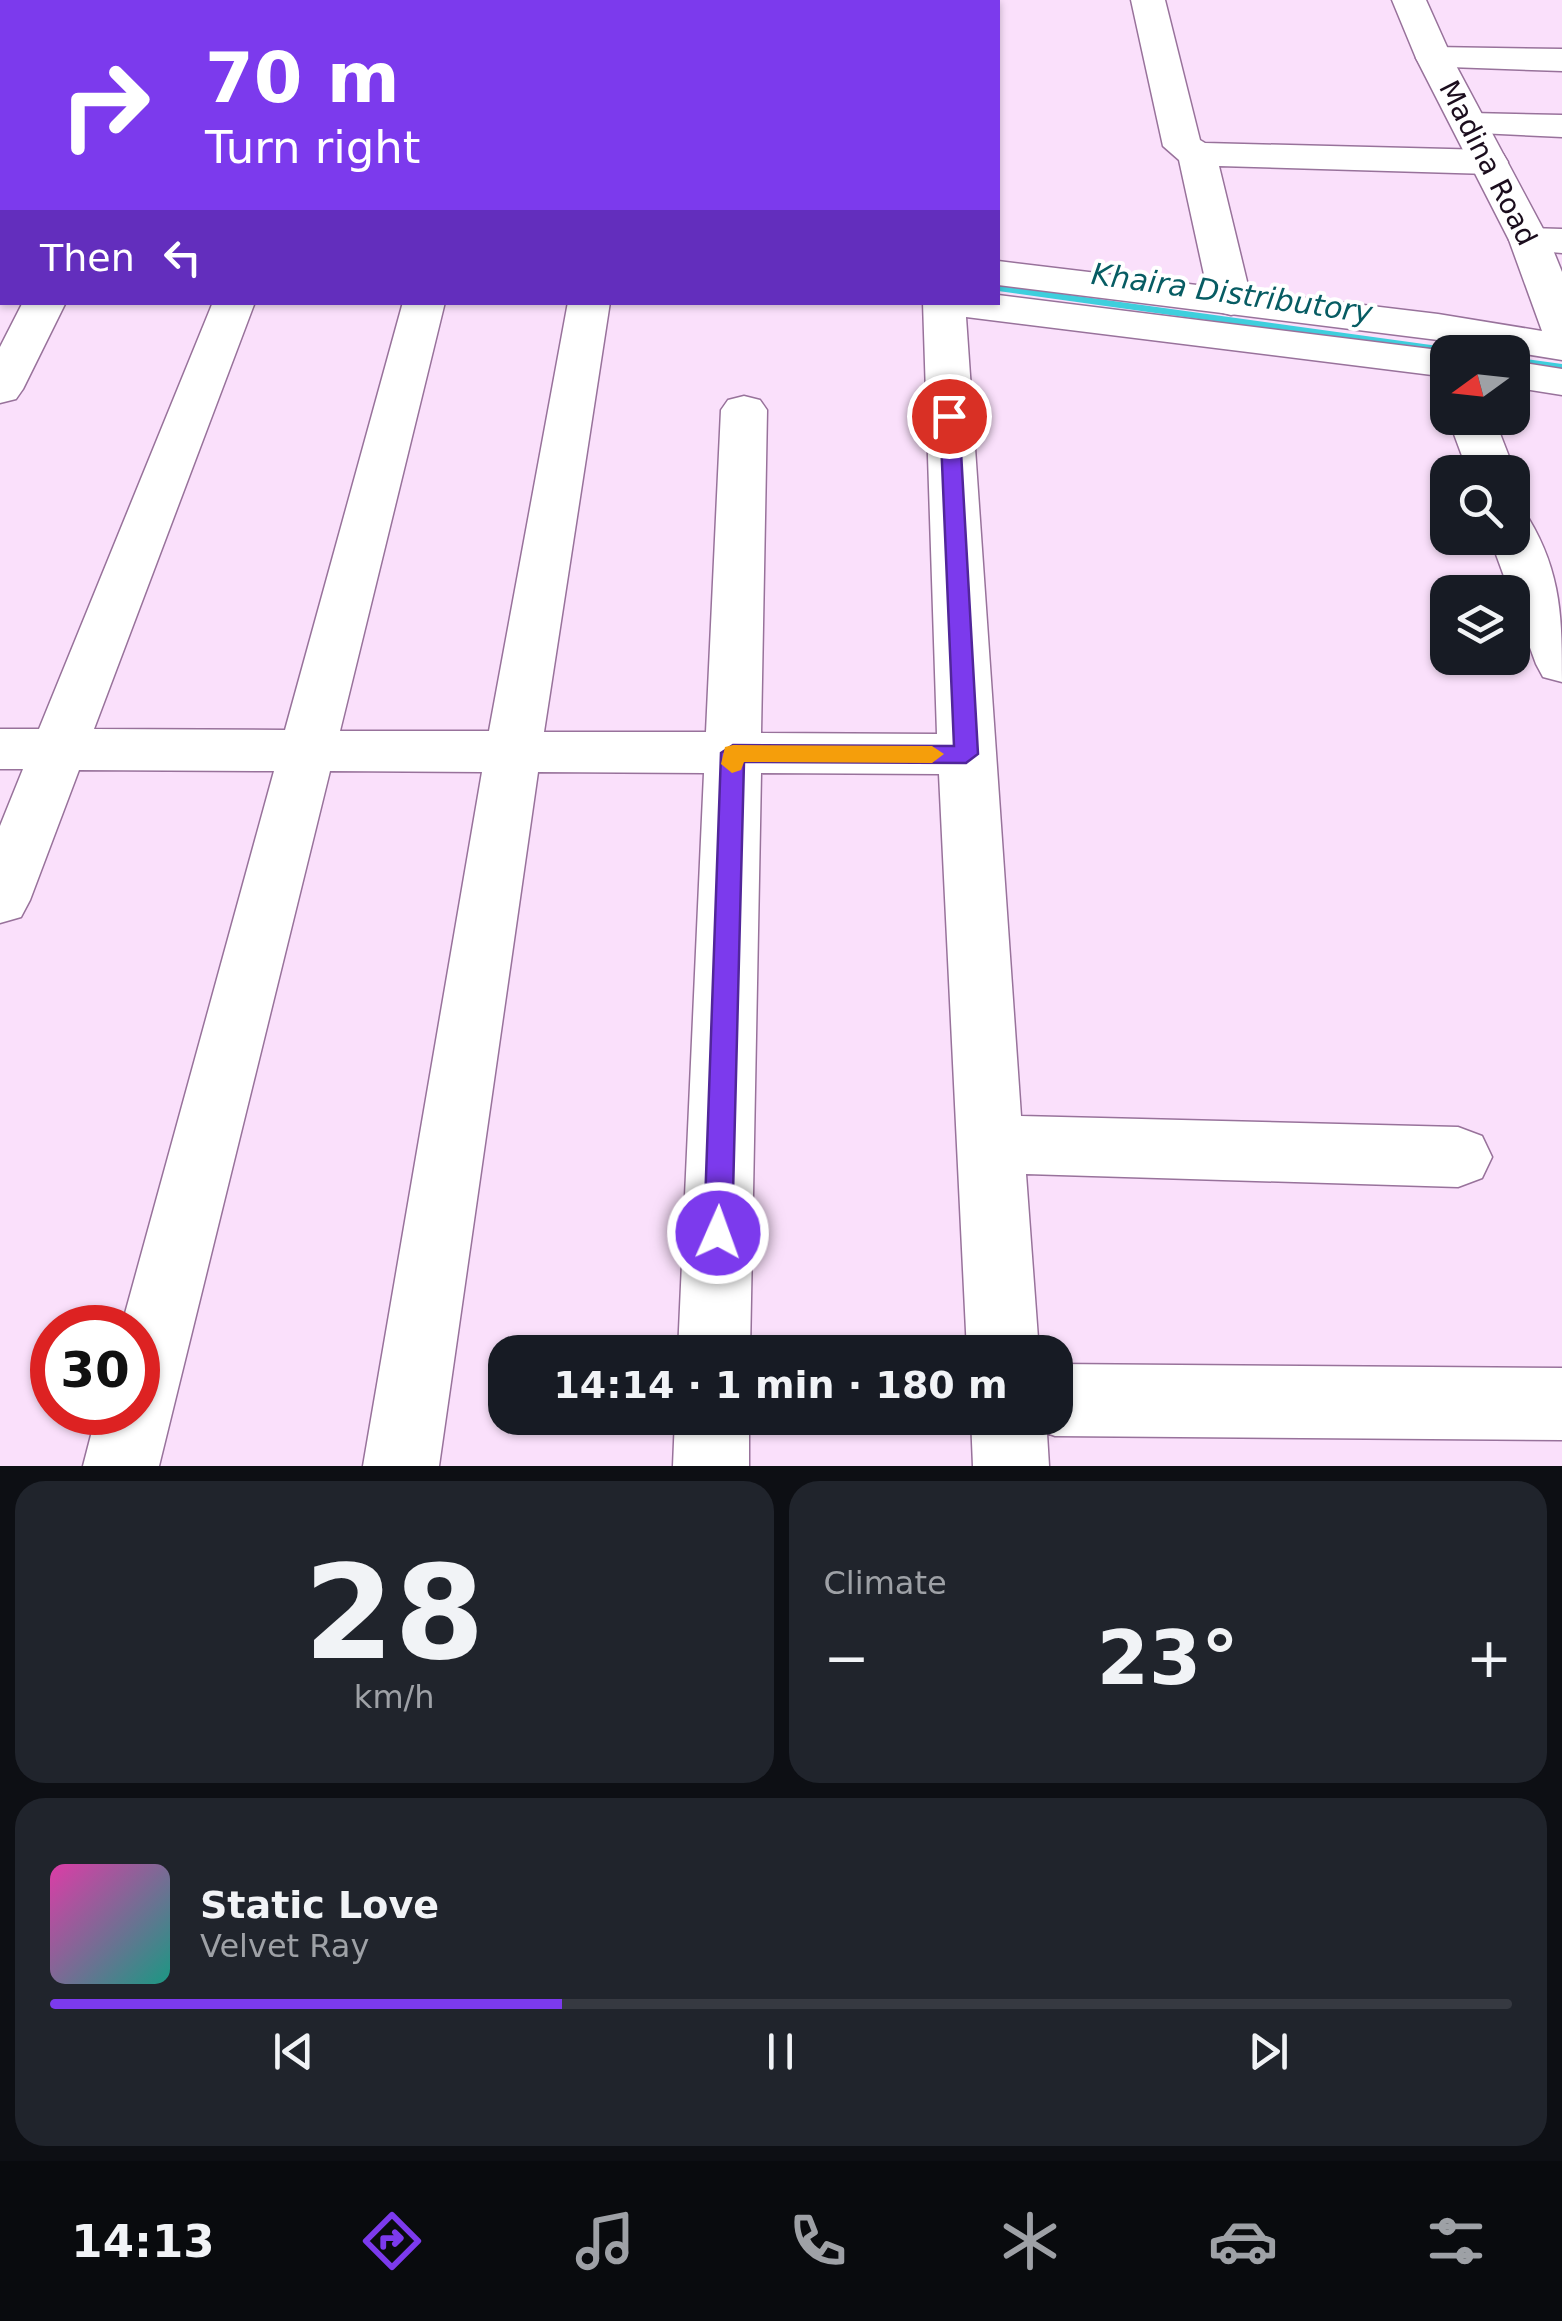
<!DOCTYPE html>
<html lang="en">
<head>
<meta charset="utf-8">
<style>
	body { margin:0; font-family:"DejaVu Sans",sans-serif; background:#20242c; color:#f1f3f6; height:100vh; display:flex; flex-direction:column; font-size:38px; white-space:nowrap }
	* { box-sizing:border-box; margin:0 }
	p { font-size:32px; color:#9ea1a6 }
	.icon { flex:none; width:55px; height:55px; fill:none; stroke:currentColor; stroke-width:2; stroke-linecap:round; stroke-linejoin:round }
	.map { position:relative; height:1466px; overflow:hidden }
	.panel { display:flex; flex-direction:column; gap:15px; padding:15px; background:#0d0f14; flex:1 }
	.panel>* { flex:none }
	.guide { position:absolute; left:0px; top:0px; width:1000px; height:305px; box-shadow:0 2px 8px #0004; background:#7c3aed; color:#fff; overflow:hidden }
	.needle { width:65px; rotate:255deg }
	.fabs { position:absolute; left:1430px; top:335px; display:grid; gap:20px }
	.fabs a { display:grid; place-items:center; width:100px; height:100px; border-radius:20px; background:#171b24; box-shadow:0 2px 8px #0004; font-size:50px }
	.speed { position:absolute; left:30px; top:1305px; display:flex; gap:20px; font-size:50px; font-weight:700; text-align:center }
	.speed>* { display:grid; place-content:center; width:130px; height:130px; border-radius:50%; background:#171b24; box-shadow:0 2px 8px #0004; line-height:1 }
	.speed .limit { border:15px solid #d22; background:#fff; color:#111 }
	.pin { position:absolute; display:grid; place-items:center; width:85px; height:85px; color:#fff; margin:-42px; border:5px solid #fff; border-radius:50%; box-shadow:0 2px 10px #0007 }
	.me { position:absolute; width:110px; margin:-55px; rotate:2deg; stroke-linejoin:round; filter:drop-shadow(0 0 8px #0008) }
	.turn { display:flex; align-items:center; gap:35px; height:210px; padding:0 40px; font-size:45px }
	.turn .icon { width:130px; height:130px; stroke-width:2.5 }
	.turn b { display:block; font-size:70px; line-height:85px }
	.then { display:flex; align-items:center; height:95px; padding:0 40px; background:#0003; gap:20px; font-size:38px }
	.big { font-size:75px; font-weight:600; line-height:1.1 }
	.panel .tile { flex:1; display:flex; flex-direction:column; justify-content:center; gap:15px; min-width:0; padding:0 35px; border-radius:30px; background:#20242c }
	.panel .dial { align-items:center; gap:0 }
	.dial b { font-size:130px; line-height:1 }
	.song { display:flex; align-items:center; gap:30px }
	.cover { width:120px; height:120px; border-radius:15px; background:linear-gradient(135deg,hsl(320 70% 55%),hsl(170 70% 35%)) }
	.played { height:10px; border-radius:5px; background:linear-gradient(90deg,#7c3aed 35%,#363941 35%) }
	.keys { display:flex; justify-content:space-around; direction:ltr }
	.heat { display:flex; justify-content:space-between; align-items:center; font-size:55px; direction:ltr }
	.panel .tiles { flex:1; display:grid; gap:15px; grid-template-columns:1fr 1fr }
	.tile:last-child { grid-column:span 2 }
	.trip { position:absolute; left:488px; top:1335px; width:585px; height:100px; border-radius:30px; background:#171b24; box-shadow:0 2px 8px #0004; font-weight:600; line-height:100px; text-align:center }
	.tab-bar { display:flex; height:160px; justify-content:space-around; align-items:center; background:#090b0e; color:#9ea1a6 }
	.tab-bar .icon { width:70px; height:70px }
	.tab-bar .selected { color:#7c3aed }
	.tab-bar b { font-size:45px; color:#f1f3f6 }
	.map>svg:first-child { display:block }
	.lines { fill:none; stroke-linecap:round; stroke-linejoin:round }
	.stream { fill:#3ecfdd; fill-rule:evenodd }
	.service-casing { stroke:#98729b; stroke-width:2 }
	.minor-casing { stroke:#98729b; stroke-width:3 }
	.tertiary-casing { stroke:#98729b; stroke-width:3 }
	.service { fill:#fff; fill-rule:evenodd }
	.minor { fill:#fff; fill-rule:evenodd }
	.tertiary { fill:#fff; fill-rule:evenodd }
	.route { fill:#7c3aed; stroke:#51269a; stroke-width:2.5 }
	.slow { fill:#f59e0b }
	.labels { text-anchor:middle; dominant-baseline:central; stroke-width:8; stroke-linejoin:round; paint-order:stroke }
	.far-street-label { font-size:28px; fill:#1b0d1d; stroke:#fff }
	.far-water-label { font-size:30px; font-style:italic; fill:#075c63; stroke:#fff }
</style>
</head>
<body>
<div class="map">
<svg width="1562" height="1466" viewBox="0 0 1562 1466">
	<rect width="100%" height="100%" fill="#fae0fb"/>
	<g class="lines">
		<!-- stream -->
		<path class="stream" d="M0 150H2V156H0Z
			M998 285 1460 349 1465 352 1448 354 998 291Z
			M1512 357 1562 364V370L1512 363Z"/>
		<!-- service casing -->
		<g class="service-casing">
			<path id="service" d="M283 0H299L300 2H284Z"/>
		</g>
		<!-- minor casing -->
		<g class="minor-casing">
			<path id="minor" d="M68 0H102L103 2H69Z
				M1131 0H1165L1200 140 1205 143 1489 150 1503 154 1508 162 1503 170 1489 174 1219 166 1252 302 1246 311 1231 315 1216 311 1210 302 1179 160 1163 146Z
				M1434 47 1562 49V71L1421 66 1416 58 1421 50Z
				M1471 113 1562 115V137L1458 132 1452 124 1458 116Z
				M0 161H2V185H0Z
				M1529 228 1562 229V253L1515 249 1509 240 1515 231Z
				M998 295 1455 352H1448V377L966 317 1021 1116 1458 1127 1482 1136 1492 1157 1482 1178 1458 1187 1026 1174 1039 1352H967L939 774 761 773 750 1352H678L704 773 538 772 439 1466H363L482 772 330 771 159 1466H83L97 1412H138V1328H121L274 771 79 770 30 900 21 917 0 923V826L23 769H0V729H39L213 302H255L94 729 285 730 403 302H445L340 731H489L568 302H610L544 732H706L721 410 728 400 744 396 760 400 767 410 761 733 937 734 923 302H998Z
				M23 302H66L23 389 16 399 0 403V347Z
				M1512 361 1562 369V395L1512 387Z
				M1448 418H1494L1515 472 1512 475 1468 472Z
				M1512 514 1529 519C1562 574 1562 621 1562 682L1543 677 1536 664 1490 538H1512Z
				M1055 1364 1562 1368V1440L1055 1436 1047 1433 1049 1466H973L971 1418H1055Z
				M675 1418H749V1466H673Z"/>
		</g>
		<!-- tertiary casing -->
		<g class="tertiary-casing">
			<path id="tertiary" d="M1392 0H1426L1452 58 1549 240 1562 272V360L1438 340 998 285V261L1438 314 1542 331 1509 240 1416 58Z
				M0 124H2V146H0Z"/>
		</g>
		<!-- service -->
		<use href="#service" class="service"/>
		<!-- minor -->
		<use href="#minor" class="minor"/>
		<!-- tertiary -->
		<use href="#tertiary" class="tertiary"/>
	</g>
	<!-- route -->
	<path class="route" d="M949 410 959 416 978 754 966 763 744 762 732 1233 728 1242 718 1246 708 1242 704 1233 721 753 733 745 954 746 940 416Z"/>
	<!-- slow -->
	<path class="slow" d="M733 745 932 746 944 754 932 763 744 762 741 770 732 773 721 764 725 747Z"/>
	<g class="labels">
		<!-- far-street labels -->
		<g class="far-street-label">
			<text transform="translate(1488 163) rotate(63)">Madina Road</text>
		</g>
		<!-- far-water labels -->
		<g class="far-water-label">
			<text transform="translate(1232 293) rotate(8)">Khaira Distributory</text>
		</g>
	</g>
</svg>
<div class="fabs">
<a><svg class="needle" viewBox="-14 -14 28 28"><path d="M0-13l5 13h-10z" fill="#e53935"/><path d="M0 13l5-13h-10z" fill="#9ea1a6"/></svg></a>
<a><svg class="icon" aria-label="search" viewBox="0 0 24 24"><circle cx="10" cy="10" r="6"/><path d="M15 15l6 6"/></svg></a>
<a><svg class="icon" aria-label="layers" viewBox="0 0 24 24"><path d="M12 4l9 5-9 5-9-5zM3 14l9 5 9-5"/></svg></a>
</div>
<div class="speed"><div class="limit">30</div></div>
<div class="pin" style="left:949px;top:416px;background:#d93025"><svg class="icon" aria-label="arrive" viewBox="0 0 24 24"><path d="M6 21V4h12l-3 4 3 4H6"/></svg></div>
<svg class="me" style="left:718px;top:1233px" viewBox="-20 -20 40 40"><circle r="17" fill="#7c3aed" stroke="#fff" stroke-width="3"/><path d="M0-11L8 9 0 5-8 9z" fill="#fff"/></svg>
<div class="trip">14:14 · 1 min · 180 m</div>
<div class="guide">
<div class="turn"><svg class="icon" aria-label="right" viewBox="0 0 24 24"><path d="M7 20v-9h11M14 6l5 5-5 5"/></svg><div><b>70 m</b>Turn right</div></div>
<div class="then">Then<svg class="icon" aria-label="left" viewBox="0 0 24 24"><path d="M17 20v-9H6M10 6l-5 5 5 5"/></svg></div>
</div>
</div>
<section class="panel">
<div class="tiles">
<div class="tile dial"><b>28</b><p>km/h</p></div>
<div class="tile"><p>Climate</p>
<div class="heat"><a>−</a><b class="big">23°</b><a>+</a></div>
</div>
<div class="tile">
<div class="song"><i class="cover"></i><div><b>Static Love</b><p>Velvet Ray</p></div></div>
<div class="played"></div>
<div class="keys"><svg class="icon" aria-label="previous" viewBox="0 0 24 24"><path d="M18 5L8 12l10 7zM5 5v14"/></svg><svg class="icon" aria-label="pause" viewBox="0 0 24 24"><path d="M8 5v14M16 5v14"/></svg><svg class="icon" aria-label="next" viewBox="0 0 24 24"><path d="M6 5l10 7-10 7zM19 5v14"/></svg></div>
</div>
</div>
</section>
<nav class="tab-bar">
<b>14:13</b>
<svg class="icon selected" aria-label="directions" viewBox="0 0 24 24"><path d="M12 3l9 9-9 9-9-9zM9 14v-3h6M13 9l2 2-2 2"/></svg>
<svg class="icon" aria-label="music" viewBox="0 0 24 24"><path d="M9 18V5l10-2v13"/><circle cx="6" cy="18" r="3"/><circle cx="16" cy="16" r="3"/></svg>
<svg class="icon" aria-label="phone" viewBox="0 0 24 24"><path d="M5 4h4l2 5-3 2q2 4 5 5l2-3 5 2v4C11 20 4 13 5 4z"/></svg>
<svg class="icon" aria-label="climate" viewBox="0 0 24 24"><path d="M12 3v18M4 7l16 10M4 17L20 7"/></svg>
<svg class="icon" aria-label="car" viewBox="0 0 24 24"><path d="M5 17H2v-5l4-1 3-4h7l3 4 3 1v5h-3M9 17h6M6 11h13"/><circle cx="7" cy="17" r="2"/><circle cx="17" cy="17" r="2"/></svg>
<svg class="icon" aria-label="filters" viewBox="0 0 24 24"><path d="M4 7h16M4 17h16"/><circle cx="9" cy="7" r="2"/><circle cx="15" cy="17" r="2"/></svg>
</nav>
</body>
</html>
